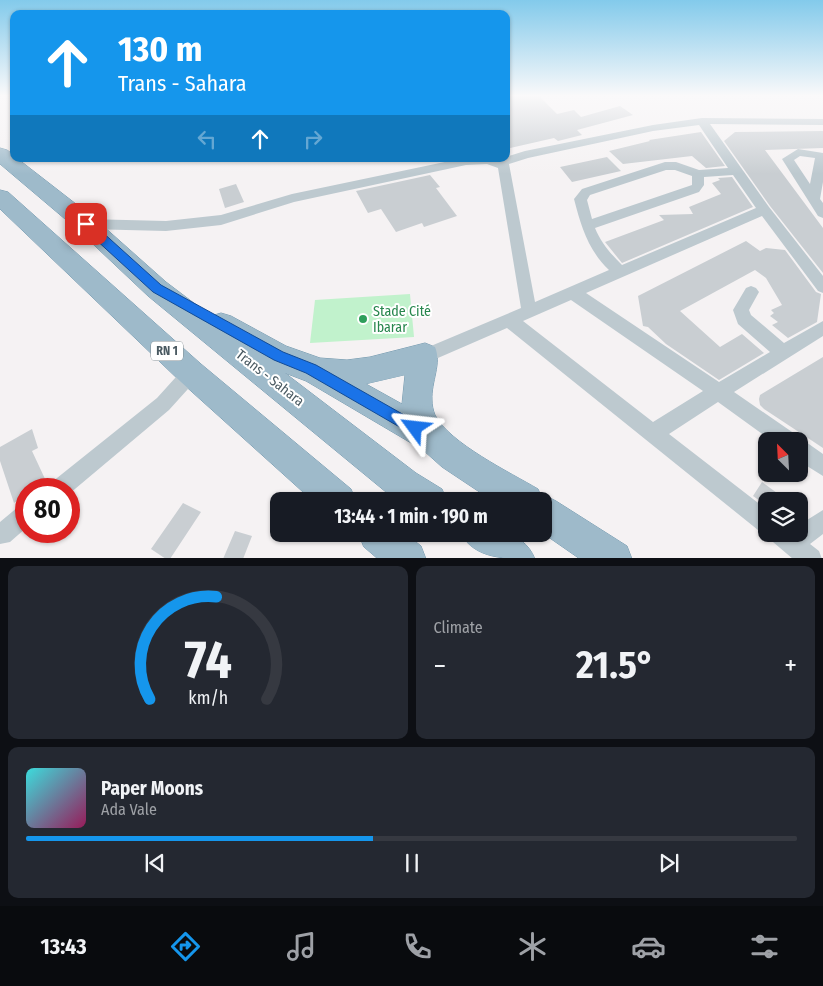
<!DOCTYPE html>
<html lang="en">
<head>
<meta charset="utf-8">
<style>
	body { margin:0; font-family:"Fira Sans Condensed",sans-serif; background:#242831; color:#f1f3f6; height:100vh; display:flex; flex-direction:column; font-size:19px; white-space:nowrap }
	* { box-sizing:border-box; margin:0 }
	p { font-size:16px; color:#9ea1a6 }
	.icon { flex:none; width:28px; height:28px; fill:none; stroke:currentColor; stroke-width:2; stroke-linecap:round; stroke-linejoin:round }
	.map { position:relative; height:558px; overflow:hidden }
	.drawer { display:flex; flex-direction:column; gap:8px; padding:8px; background:#0d0f14; flex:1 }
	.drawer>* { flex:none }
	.guide { position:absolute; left:10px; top:10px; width:500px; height:152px; border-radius:10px; box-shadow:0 1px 4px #0004; background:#1596ec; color:#fff; overflow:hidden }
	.needle { width:32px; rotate:336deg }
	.tools { position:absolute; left:758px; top:432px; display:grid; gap:10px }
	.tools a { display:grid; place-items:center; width:50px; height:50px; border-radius:10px; background:#171b24; box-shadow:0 1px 4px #0004; font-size:25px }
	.speed { position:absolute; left:15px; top:478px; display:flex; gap:10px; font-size:25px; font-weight:700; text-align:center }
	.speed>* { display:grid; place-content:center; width:65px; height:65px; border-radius:50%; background:#171b24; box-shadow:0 1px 4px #0004; line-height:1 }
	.speed .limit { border:8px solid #d22; background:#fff; color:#111 }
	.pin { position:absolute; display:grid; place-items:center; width:42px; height:42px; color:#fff; margin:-21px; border-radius:10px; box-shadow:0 2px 8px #0006 }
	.me { position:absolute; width:55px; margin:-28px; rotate:300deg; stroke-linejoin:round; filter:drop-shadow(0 0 4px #0008) }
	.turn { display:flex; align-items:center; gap:18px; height:105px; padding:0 25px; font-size:22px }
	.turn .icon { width:65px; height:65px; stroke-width:2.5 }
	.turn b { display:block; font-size:35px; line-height:42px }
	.lanes { display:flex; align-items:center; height:48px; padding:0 25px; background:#0003; justify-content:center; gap:25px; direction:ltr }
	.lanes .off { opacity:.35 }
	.big { font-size:38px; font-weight:700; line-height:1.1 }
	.drawer .widget { flex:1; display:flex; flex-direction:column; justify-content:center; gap:8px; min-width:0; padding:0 18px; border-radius:10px; background:#242831 }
	.drawer .dial { align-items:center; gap:0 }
	.dial svg { height:130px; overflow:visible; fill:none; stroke:#363941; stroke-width:7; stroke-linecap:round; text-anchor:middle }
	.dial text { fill:#f1f3f6; stroke:none }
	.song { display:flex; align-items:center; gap:15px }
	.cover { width:60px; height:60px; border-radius:8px; background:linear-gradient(135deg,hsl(180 70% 55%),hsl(330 70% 35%)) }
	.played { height:5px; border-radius:2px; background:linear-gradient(90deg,#1596ec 45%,#363941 45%) }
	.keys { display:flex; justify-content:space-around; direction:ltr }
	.heat { display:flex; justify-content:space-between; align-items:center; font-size:28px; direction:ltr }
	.drawer .tiles { flex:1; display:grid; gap:8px; grid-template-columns:1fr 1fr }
	.widget:last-child { grid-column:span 2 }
	.trip { position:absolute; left:270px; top:492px; width:282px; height:50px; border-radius:10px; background:#171b24; box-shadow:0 1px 4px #0004; font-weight:700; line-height:50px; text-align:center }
	.menu { display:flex; height:80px; justify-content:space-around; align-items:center; background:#090b0e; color:#9ea1a6 }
	.menu .icon { width:35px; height:35px }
	.menu .current { color:#1596ec }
	.menu b { font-size:22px; color:#f1f3f6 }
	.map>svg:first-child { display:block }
	.green { fill:#c1f2cc }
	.building { fill:#c9ced2 }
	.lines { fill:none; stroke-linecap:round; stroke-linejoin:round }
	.trunk-casing { stroke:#7499ae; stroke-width:1 }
	.minor { fill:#bdc9cf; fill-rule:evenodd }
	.trunk { fill:#9ebaca; fill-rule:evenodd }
	.route { fill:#1a73e8; stroke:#114b97 }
	.leisure-dot { fill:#2e9e5b; stroke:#fff; stroke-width:2 }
	.labels { text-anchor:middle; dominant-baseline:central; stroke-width:4; stroke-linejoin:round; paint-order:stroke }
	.shield { fill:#fff; stroke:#808b90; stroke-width:1 }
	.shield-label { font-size:12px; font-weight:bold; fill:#495961 }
	.leisure-label { font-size:14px; fill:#27864d; stroke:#fff; text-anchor:start }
	.street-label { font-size:14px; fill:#495961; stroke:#fff }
</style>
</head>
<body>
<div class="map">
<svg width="823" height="559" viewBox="0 0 823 559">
	<rect width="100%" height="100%" fill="#f5f2f3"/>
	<!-- green -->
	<path class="green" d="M410 294 414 337 310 343 315 300Z"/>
	<!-- building -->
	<path class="building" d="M506 96H539L557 114 574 110 581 117 620 106 633 115 577 130 582 135 558 141 554 138 506 149Z
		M823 131V148L765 150 823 228V273L770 206 724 141 735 132Z
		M701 132 725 166 706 168 692 156 623 164 609 151 650 141 649 140Z
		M607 157 621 171 572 182 560 167Z
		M430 175 440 187 436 188 457 216 424 227 422 223 396 232 381 209 368 213 356 191Z
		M732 177 753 207 622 263 605 242 664 220 659 215 693 214 689 207 721 194 712 183 720 180 718 178Z
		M236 184 244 202 225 208 219 189Z
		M746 241 760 251 766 248 785 250 816 292 821 294 817 322 788 338 772 325 778 322 770 316 774 313 771 310 782 305 766 278 755 270 680 311 720 347 742 334 764 353 719 380 666 344 648 327 643 326 638 296Z
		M823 357V448L764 409 760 405 759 399 760 395Z
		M32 429 38 448 32 451 46 481 35 489H26V495L14 503 0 461V447Z
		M762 482 788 501H760L753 496Z
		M183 503 201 512 170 559H166L151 549Z
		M235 531 252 536 243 559H223Z"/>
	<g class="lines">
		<!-- trunk casing -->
		<g class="trunk-casing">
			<path id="trunk" d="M0 148 7 150 14 155V159H18L94 218 166 282 211 316 221 313 231 316 286 346 320 358 347 360 370 357 425 343 435 347C442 363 431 382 432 400 432 405 433 410 435 415 449 443 511 473 538 489L541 496 544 495 556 501 627 546 632 559H580L544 534V501H493L442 467 423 450 306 381 285 373 416 473 442 489 447 501H399L392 497 148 296 78 230 0 164ZM405 375 402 404 366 384Z
				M0 190 8 192 201 364 351 489 356 501H313L181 382 0 209Z
				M359 534H406L421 546 426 559H378L364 547Z
				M461 534C490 532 522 527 535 559 505 559 475 559 461 534Z"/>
		</g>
		<!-- minor -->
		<path class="minor" d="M702 118 823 119V125L710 124 769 207 823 276V293L818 291 762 216 586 293 719 382 770 352 738 324 733 310 746 288 751 286 756 288 759 292 749 310 751 315 784 343 823 321V336L734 392 795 434 797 440 806 442 823 454V476L799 461V441H772L718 402 669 434 766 509V533L758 530 507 328 431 361 425 364 419 361 416 356 419 351 521 308 498 168 487 164 466 165 294 202 221 225 166 231 86 229 81 227 79 224 81 221 86 219 166 221 221 215 292 194 459 159H506V157L525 151 653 125ZM699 125 728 168 699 170 676 162H665L582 189 574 199C581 226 588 250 609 270L535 302 509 164 528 158 653 131ZM666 170H675L692 176V185L592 219 587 200 590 195ZM733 175 756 208 622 265C611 254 601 243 595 228L699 192 704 185V177ZM571 300 703 391 653 422 523 321Z
			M798 149 823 153V182L820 199 823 203V218L818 216 782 159ZM800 156 815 158 810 184 794 160Z
			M191 365 197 367 200 373 197 379 169 410 69 494V489H49L52 482 157 398 185 367Z
			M26 504V528L10 542 0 544V522L18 507Z
			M823 510V534L810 544 819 551 822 559H793L773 542 770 534H799V525Z"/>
		<!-- trunk -->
		<use href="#trunk" class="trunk"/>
	</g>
	<!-- sky -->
	<linearGradient id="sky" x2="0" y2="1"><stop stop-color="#83caeb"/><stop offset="0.55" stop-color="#faf9fa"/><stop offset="1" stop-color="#faf9fa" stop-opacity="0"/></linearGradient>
	<rect width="823" height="174" fill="url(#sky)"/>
	<!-- route -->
	<path class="route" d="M86 220 90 221 161 285 283 352 316 365 420 424 422 428 420 433 415 436 410 433 306 373 274 360 153 292 82 227 81 224 82 221Z"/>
	<!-- markers -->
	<circle class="leisure-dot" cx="363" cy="319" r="5"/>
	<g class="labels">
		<!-- shield labels -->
		<rect class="shield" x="151" y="341.5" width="32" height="19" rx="4"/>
		<g class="shield-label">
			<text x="167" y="351">RN 1</text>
		</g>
		<!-- leisure labels -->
		<g class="leisure-label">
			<text x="373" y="311">Stade Cité<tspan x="373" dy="16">Ibarar</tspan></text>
		</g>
		<!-- street labels -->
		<g class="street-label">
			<text transform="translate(270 378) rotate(38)">Trans - Sahara</text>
		</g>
	</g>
</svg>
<div class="tools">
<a><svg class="needle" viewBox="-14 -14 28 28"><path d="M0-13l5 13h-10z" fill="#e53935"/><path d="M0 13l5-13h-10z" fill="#9ea1a6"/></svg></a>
<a><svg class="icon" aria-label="layers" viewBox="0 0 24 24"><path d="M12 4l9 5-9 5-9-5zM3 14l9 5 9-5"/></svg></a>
</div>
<div class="speed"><div class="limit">80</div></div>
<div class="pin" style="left:86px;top:224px;background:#d93025"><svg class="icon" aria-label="arrive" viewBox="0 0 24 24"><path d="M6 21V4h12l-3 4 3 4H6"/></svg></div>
<svg class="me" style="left:415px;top:428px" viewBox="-20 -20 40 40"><path d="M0-17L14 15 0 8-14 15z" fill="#1a73e8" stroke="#fff" stroke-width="4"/></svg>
<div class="trip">13:44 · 1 min · 190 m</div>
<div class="guide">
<div class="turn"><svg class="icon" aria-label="ahead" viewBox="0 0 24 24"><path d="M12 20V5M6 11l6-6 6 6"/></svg><div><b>130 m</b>Trans - Sahara</div></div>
<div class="lanes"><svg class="icon off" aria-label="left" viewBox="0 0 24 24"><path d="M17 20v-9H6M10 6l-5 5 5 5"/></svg><svg class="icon" aria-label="ahead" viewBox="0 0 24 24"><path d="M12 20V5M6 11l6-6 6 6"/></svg><svg class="icon off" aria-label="right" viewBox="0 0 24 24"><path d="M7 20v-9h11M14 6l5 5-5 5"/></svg></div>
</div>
</div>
<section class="drawer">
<div class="tiles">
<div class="widget dial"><svg viewBox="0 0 100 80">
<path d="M14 69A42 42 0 1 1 86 69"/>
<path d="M14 69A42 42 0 0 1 55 6" stroke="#1596ec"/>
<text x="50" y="56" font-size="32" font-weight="700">74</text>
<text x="50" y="72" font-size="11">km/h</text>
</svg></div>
<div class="widget"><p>Climate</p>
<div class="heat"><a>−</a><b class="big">21.5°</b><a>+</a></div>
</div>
<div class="widget">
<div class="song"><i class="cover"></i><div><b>Paper Moons</b><p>Ada Vale</p></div></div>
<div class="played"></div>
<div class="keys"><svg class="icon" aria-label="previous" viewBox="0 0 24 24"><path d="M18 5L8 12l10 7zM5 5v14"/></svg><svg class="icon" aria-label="pause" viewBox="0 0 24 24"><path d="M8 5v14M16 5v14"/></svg><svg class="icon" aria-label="next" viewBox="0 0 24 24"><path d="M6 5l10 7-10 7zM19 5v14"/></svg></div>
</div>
</div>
</section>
<nav class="menu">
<b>13:43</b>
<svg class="icon current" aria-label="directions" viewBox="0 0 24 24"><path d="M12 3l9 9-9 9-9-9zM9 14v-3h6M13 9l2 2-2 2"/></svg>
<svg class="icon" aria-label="music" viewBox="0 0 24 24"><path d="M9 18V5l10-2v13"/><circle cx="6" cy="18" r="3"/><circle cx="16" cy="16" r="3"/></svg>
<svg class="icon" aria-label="phone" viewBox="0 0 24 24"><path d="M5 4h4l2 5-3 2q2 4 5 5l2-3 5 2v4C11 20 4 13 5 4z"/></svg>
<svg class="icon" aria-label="climate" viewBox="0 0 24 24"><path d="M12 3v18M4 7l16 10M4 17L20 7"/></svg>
<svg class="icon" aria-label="car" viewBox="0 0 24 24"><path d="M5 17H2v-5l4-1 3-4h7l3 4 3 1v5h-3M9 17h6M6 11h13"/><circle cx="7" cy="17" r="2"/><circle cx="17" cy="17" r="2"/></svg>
<svg class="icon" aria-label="filters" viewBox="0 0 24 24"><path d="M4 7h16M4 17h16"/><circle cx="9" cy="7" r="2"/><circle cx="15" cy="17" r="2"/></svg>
</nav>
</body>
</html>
